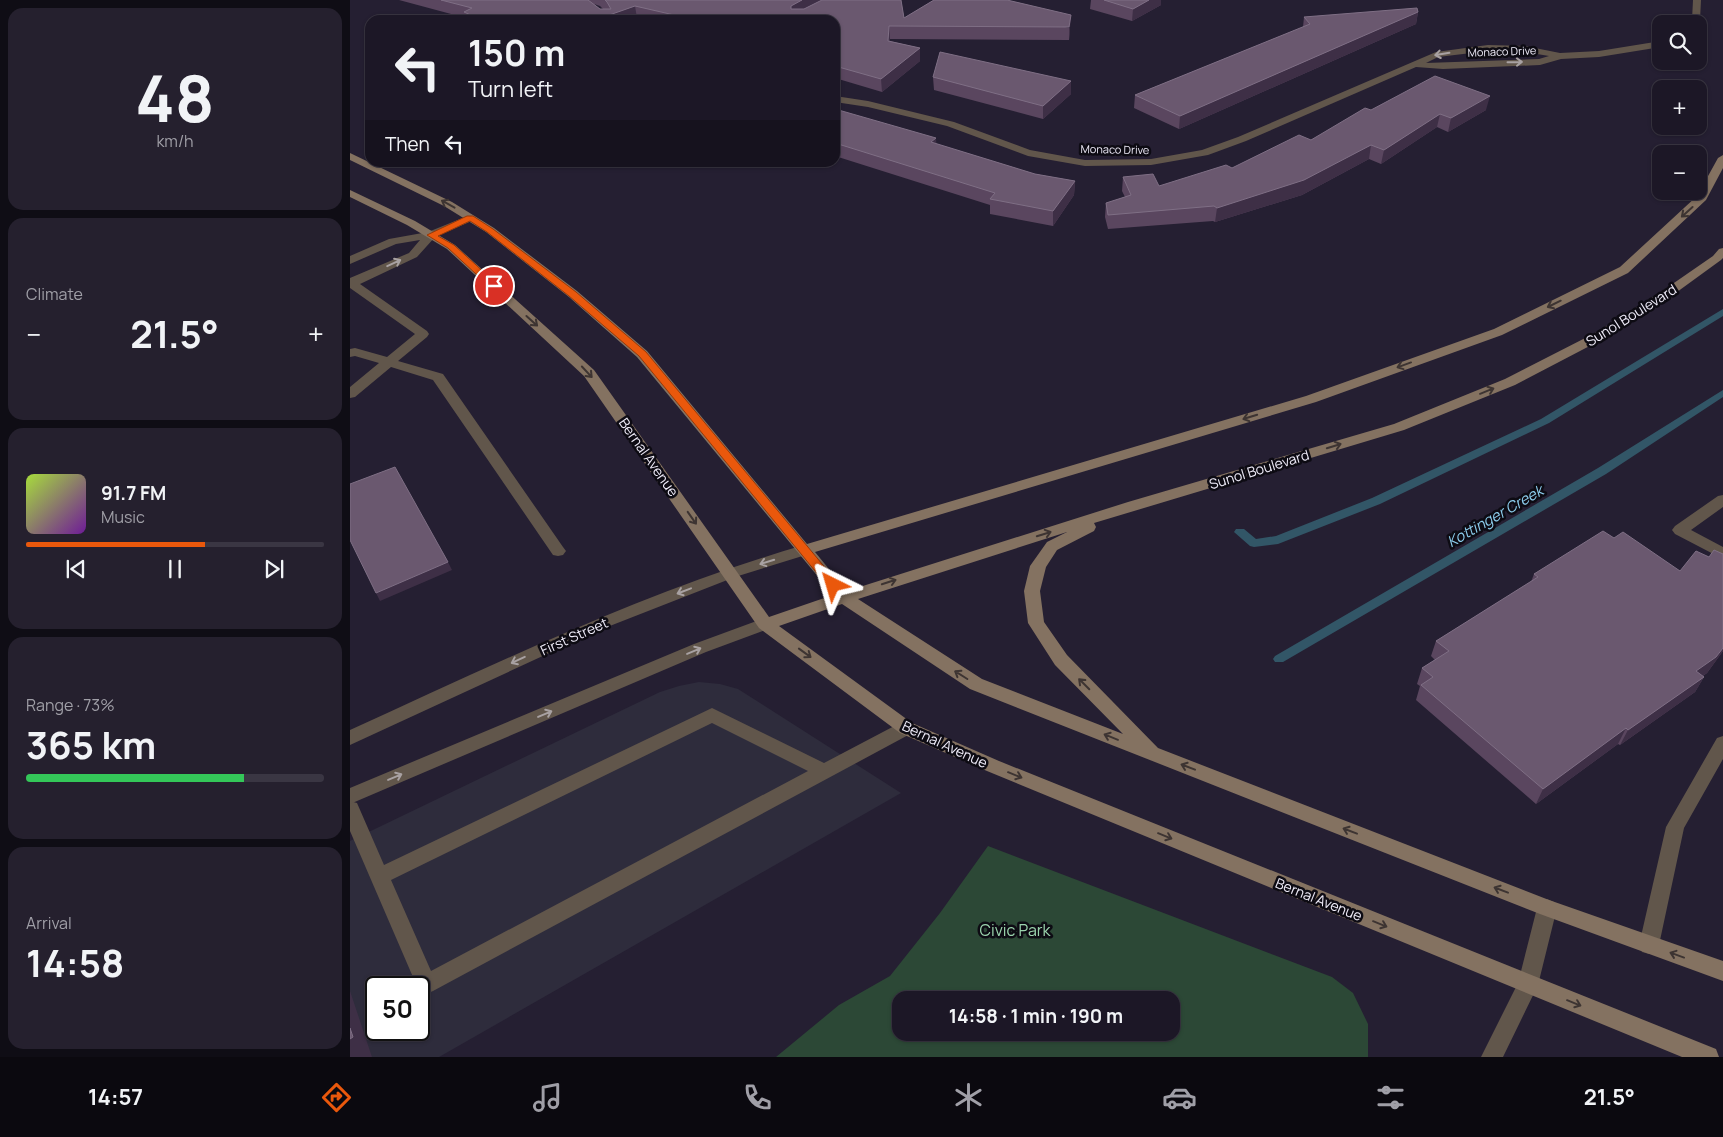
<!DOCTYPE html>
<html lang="en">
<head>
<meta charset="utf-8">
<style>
	body { margin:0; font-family:Manrope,sans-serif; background:#25202e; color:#f1f3f6; height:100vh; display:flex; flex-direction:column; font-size:19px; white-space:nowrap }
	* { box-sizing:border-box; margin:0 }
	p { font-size:16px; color:#a09fa7 }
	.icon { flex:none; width:28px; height:28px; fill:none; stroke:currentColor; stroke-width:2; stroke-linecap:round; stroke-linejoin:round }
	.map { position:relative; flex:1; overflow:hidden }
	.drawer { display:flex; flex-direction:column; gap:8px; padding:8px; background:#0f0d15; width:350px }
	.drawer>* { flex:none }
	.guide { position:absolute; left:15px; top:15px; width:475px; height:152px; border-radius:15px; box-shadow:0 1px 4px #0004,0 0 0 1px #3a3643; background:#1c1726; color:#f1f3f6; overflow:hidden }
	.buttons { position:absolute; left:1302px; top:15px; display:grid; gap:10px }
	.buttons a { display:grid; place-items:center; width:55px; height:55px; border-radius:10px; background:#1c1726; box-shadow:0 1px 4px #0004,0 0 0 1px #3a3643; font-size:25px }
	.speed { position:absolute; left:15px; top:976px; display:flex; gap:10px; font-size:25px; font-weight:700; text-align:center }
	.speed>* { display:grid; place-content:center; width:65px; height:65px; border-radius:50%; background:#1c1726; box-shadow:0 1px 4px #0004,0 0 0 1px #3a3643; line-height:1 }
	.speed .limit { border:2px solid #111; border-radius:8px; background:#fff; color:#111 }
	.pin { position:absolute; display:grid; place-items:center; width:42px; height:42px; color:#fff; margin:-21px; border:2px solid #fff; border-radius:50%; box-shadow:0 1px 5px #0007 }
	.me { position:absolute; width:55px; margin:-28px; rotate:320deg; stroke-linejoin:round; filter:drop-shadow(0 0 4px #0008) }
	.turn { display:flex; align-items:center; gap:18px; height:105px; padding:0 20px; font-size:22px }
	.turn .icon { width:65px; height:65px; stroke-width:2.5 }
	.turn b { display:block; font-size:35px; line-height:42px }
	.then { display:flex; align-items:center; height:48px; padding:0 20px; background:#0003; gap:10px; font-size:19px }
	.big { font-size:38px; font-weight:700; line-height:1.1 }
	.drawer .widget { flex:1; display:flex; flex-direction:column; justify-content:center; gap:8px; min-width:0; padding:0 18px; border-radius:15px; background:#25202e }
	.drawer .dial { align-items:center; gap:0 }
	.dial b { font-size:65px; line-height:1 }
	.song { display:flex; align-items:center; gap:15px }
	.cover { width:60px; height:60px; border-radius:8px; background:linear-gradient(135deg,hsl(80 70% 55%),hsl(280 70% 35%)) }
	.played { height:5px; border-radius:2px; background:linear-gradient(90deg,#ea580c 60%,#3a3643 60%) }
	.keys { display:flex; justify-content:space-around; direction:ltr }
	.heat { display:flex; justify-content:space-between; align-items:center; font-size:28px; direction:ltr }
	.charge { height:8px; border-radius:4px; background:linear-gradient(90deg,#34c759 73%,#3a3643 0) }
	.trip { position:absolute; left:542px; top:991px; width:288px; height:50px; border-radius:15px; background:#1c1726; box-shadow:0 1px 4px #0004,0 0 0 1px #3a3643; font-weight:700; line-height:50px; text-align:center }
	.dock { display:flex; height:80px; justify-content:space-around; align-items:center; background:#0b090f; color:#a09fa7 }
	.dock .icon { width:35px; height:35px }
	.dock .selected { color:#ea580c }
	.dock b { font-size:22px; color:#f1f3f6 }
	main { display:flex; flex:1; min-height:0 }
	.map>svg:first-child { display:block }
	.commercial { fill:#2e2c3c; fill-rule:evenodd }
	.green { fill:#2c4836; fill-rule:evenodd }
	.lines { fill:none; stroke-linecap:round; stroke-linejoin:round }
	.stream { fill:#325667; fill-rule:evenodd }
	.service { fill:#61564b; fill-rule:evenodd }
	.minor { fill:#61564b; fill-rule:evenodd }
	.tertiary { fill:#61564b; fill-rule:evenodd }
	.secondary { fill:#847261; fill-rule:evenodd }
	.wall { fill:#5a465f; fill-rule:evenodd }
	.shaded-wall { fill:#3e2f46 }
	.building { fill:#6a586f; stroke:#7f6f85 }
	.oneway { stroke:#a8a1a2 }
	.oneway2 { stroke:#3d3432 }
	.route { fill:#ea580c; stroke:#983908 }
	.labels { text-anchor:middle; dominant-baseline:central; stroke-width:5; stroke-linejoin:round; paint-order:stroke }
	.far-street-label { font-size:11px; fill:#efecf9; stroke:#0d0b13 }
	.street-label { font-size:14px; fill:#efecf9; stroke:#0d0b13 }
	.water-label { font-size:15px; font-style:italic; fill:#8dceee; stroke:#0d0b13 }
	.near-park-label { font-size:16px; fill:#9bd4ad; stroke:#0d0b13 }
</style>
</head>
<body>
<main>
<section class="drawer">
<div class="widget dial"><b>48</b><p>km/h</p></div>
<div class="widget"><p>Climate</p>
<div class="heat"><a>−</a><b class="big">21.5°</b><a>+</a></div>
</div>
<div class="widget">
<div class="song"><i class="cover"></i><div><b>91.7 FM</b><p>Music</p></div></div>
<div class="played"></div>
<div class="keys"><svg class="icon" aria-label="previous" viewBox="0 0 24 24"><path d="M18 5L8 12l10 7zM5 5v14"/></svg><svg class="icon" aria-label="pause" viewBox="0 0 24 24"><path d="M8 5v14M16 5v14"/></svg><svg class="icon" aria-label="next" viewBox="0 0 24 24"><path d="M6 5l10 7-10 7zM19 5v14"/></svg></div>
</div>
<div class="widget"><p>Range · 73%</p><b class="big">365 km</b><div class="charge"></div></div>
<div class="widget"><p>Arrival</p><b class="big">14:58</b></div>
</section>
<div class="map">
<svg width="1373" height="1057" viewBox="0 0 1373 1057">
	<rect width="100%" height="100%" fill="#251f32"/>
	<!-- commercial -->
	<path class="commercial" d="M349 682 370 684 388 689 551 793 89 1057H0V841L310 692 329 686ZM26 988H69V1030H26Z"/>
	<!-- green -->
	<path class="green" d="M638 846 982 977 1003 993 1018 1024V1057H426L489 1005 540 976 590 913ZM551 1000H821V1032H551Z"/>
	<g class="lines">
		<!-- stream -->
		<path class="stream" d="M1373 309V316L1199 423 1030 504 928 544 904 547 900 546 884 532 886 529H894L906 539 926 536 1022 498 1191 419Z
			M1373 390V397L1256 474 933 662H925L923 659 925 656 1248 468Z"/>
		<!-- service -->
		<path class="service" d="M120 215 126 218 124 220 85 237 67 257 10 284 77 331 79 334 77 337 48 361 93 374 213 547 216 551 213 555 208 556 203 555 83 380 41 367 5 397 0 398V387L29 363 5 356 0 357V349L5 348 37 357 65 334 0 288V278L59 253 70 240 46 244 0 264V256L39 239 78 232Z
			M1373 495V507L1341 530 1373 547V559L1325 534 1322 530 1325 526 1368 496Z
			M362 708 474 763 550 723 556 721 562 723 565 728 562 733 83 991 76 994 69 991 0 831V801L7 803 34 865ZM362 723 458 771 81 971 41 880Z
			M1373 736V759L1334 828 1309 945 1306 952 1299 954 1292 952 1289 945 1316 827 1367 738Z"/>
		<!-- minor -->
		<path class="minor" d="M1343 0H1351L1350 20 1348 24H1339L1342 20Z
			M1311 41V47L1249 57 1211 59 1190 65 1093 69 1066 67 896 141 858 155 801 165 735 166 678 156 597 126 518 107 485 102V96L518 101 604 122 680 150 735 160 801 159 852 150 888 137 1086 52 1138 45 1175 46 1210 53 1249 51ZM1138 51 1175 52 1199 56 1189 59 1076 63 1088 57Z"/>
		<!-- tertiary -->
		<path class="tertiary" d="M454 545 459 546 462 550 459 554 385 577 247 631 0 745V730C149 662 296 591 454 545Z
			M415 618 421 620 423 624 421 628 356 652 0 804V788L344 644Z
			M1197 899 1204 902 1207 908 1188 985 1153 1057H1131L1168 983 1187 908 1190 902Z"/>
		<!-- secondary -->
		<path class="secondary" d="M0 153 102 202 144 228 227 291 297 351 457 544 956 396 1144 329 1270 267 1347 196 1368 158 1373 155V168L1356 200 1278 273 1152 335 966 402 465 552 497 591 778 502 1044 424 1155 379 1245 333 1308 294 1363 256 1369 249 1373 248V258L1371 260 1316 300 1253 339 1165 385 1054 430 744 523 746 527 744 531 707 550 696 567 690 591 694 622 717 655 808 748 1199 900 1373 961V981L1190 914 620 689 492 604 429 626 562 723 649 761 1366 1049 1369 1057H1332L637 771 550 733 409 628 234 376 97 249 57 225 0 197V190L65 221 105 245 244 370 419 617 483 595 287 357 219 297 136 232 94 206 0 160ZM717 532 697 542 680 566 674 591 678 623 705 665 773 734 632 679 508 599Z"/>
	</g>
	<!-- wall -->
	<path class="wall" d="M49 0H551L554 18 584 0 720 28 719 40 540 39V41L570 48V61L532 92 485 78V20H295L287 18 282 20H117L116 18ZM244 4 250 6 253 9H250Z
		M741 0H811V5L782 21 740 9Z
		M1068 12 1066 24 829 129 784 108 785 95 953 27 954 17Z
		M583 77 721 81V94L693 119 584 90Z
		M485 109 586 144 685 174 725 181 724 195 703 226 640 214V205L485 156Z
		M1021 110H1136L1098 132 1087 127 1031 164 1019 159 952 195 865 222 863 221 758 229 755 217 756 203 775 197 772 191 773 177 809 186 882 168 961 140Z
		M1264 538 1330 571 1359 557 1373 554V651L1357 673 1353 676 1354 677 1345 692 1270 745 1268 744 1186 804 1066 700 1070 686 1067 684 1072 668 1085 660 1081 656 1086 641 1181 582 1184 574Z"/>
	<!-- shaded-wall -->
	<path class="shaded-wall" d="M452 0H477L443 18 441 9V6Z
		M799 0H811V5L782 21 783 9Z
		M285 6 287 18 282 20H245Z
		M1068 12 1066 24 829 129 830 116Z
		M378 15V20H372L371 18Z
		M721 15 720 28 719 40V27Z
		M360 16 361 20H352Z
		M539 26 540 39 539 53 538 41Z
		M570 48V61L532 92 531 79Z
		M721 81V94L693 119V106Z
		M1140 96 1136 110 1098 132 1101 118Z
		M1090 114 1087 127 1031 164 1034 150Z
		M586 138 587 152 581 142Z
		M1021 145 1019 159 952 195 865 222 867 208Z
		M725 181 724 195 703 226V211Z
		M98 562 102 570 30 601 26 593Z
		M1373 648V651L1357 673 1337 686 1346 671Z
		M1354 677 1345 692 1270 745 1278 730Z
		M1276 728 1268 744 1186 804 1193 789Z
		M0 991 22 1057H0Z"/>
	<!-- building -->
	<path class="building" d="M91 0H238L250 9H261L257 2 255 0H452L441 6V9H454L472 0H551L554 18 584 0H657L721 15 719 27 539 26 538 41 570 48 531 79 485 66V20H396L378 15 371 18 360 16 352 20H346L285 6 245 20H132L114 12 122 8Z
		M754 0H799L783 9Z
		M1067 8 1068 12 830 116 785 95 960 24 954 17Z
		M590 52 721 81 693 106 583 77Z
		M1085 76 1140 96 1101 118 1090 114 1034 150 1021 145 954 180 867 208 864 206 758 215 756 203 781 195 773 177 803 174 809 186 876 165 882 168 949 135 961 140 1015 108 1021 110Z
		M485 109 586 138 581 142 685 174 725 181 703 211 640 199 645 193 485 143Z
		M45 467 98 562 26 593 0 540V484Z
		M1253 531 1264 538 1273 532 1330 571 1346 551 1359 557 1364 550 1373 554V648L1366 657 1346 671 1354 677 1278 730 1276 728 1193 789 1071 685 1083 677 1072 668 1099 651 1086 641 1188 577 1184 574Z
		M0 1028 3 1037 0 1039Z"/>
	<!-- one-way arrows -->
	<defs><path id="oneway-shaft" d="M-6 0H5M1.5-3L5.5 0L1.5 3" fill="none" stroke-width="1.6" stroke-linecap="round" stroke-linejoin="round" transform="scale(1.25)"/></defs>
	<g class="oneway">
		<use href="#oneway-shaft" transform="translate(1092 54) rotate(171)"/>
		<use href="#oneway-shaft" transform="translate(1165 62) rotate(-1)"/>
		<use href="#oneway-shaft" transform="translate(44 263) rotate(-25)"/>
		<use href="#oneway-shaft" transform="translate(417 562) rotate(163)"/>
		<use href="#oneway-shaft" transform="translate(334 591) rotate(159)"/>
		<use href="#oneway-shaft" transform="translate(344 651) rotate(-23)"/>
		<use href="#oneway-shaft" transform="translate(168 660) rotate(155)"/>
		<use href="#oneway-shaft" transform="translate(195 714) rotate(-23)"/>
		<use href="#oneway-shaft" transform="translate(45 777) rotate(-23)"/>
	</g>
	<g class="oneway2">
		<use href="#oneway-shaft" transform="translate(98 204) rotate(-151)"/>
		<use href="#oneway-shaft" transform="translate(1337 212) rotate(138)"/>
		<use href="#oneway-shaft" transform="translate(1204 304) rotate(154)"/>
		<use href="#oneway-shaft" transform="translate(182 321) rotate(42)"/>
		<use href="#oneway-shaft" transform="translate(1054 365) rotate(160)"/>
		<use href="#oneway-shaft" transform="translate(237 372) rotate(47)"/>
		<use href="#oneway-shaft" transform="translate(1137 391) rotate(-22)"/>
		<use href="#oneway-shaft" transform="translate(900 417) rotate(163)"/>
		<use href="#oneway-shaft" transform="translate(984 446) rotate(-17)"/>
		<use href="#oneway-shaft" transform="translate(342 518) rotate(55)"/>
		<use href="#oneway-shaft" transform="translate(694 534) rotate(-17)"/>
		<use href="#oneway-shaft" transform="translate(539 582) rotate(-18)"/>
		<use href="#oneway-shaft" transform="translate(455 653) rotate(36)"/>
		<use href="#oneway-shaft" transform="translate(611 675) rotate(-148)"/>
		<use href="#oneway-shaft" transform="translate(734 684) rotate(-135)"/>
		<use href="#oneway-shaft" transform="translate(761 737) rotate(-158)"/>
		<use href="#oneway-shaft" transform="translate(838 767) rotate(-159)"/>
		<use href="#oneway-shaft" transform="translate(665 775) rotate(22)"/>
		<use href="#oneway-shaft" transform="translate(1000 831) rotate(-159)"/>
		<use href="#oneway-shaft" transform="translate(815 836) rotate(22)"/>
		<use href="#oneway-shaft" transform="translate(1151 890) rotate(-159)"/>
		<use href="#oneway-shaft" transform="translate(1030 924) rotate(22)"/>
		<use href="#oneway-shaft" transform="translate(1327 955) rotate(-160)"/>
		<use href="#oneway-shaft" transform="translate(1224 1003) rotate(22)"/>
	</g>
	<!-- route -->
	<path class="route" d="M117 216H123L143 229 226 292 296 352 487 582 489 585 487 588H479L289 356 219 296 137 232 120 221 88 236 104 245 147 284V288H141L98 248 77 235Z"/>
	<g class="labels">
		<!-- far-street labels -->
		<g class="far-street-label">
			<text transform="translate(1152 51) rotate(-2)">Monaco Drive</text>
			<text transform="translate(765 149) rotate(1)">Monaco Drive</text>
		</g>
		<!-- street labels -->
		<g class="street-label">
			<text transform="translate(1281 315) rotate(-32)">Sunol Boulevard</text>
			<text transform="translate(299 457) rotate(55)">Bernal Avenue</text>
			<text transform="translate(909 469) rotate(-17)">Sunol Boulevard</text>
			<text transform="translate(224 636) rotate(-24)">First Street</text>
			<text transform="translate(595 744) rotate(25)">Bernal Avenue</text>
			<text transform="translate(969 899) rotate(22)">Bernal Avenue</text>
		</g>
		<!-- water labels -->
		<g class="water-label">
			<text transform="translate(1145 516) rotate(-30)">Kottinger Creek</text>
		</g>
		<!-- near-park labels -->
		<g class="near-park-label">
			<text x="665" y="930">Civic Park</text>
		</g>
	</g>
</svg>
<div class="buttons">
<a><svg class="icon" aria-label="search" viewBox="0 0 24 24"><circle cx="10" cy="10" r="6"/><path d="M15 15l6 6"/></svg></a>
<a>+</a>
<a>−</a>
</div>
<div class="speed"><div class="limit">50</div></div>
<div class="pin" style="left:144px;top:286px;background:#d93025"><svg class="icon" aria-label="arrive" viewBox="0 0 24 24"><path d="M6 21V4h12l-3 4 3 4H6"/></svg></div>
<svg class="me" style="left:483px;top:585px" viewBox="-20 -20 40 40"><path d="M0-17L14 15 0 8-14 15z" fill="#ea580c" stroke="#fff" stroke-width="4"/></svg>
<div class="trip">14:58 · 1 min · 190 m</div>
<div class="guide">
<div class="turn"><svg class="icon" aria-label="left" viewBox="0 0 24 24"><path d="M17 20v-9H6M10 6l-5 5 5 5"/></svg><div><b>150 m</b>Turn left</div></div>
<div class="then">Then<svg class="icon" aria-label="left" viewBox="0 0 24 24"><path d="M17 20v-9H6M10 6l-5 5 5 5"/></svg></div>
</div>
</div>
</main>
<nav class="dock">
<b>14:57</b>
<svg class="icon selected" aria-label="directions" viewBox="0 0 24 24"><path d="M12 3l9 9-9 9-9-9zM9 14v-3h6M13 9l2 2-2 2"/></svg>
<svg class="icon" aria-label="music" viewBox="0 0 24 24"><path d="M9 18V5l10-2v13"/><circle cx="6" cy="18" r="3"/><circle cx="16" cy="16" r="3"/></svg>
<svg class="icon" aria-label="phone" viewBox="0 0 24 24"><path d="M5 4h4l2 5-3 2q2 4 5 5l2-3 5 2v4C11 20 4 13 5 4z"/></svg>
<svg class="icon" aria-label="climate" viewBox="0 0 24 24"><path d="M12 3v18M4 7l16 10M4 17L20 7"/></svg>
<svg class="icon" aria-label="car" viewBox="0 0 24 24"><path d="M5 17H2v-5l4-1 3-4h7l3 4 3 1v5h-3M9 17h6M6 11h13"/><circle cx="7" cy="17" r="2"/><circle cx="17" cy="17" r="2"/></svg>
<svg class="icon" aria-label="filters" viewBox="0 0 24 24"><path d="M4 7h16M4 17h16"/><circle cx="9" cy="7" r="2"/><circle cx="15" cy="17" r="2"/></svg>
<b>21.5°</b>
</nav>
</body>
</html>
